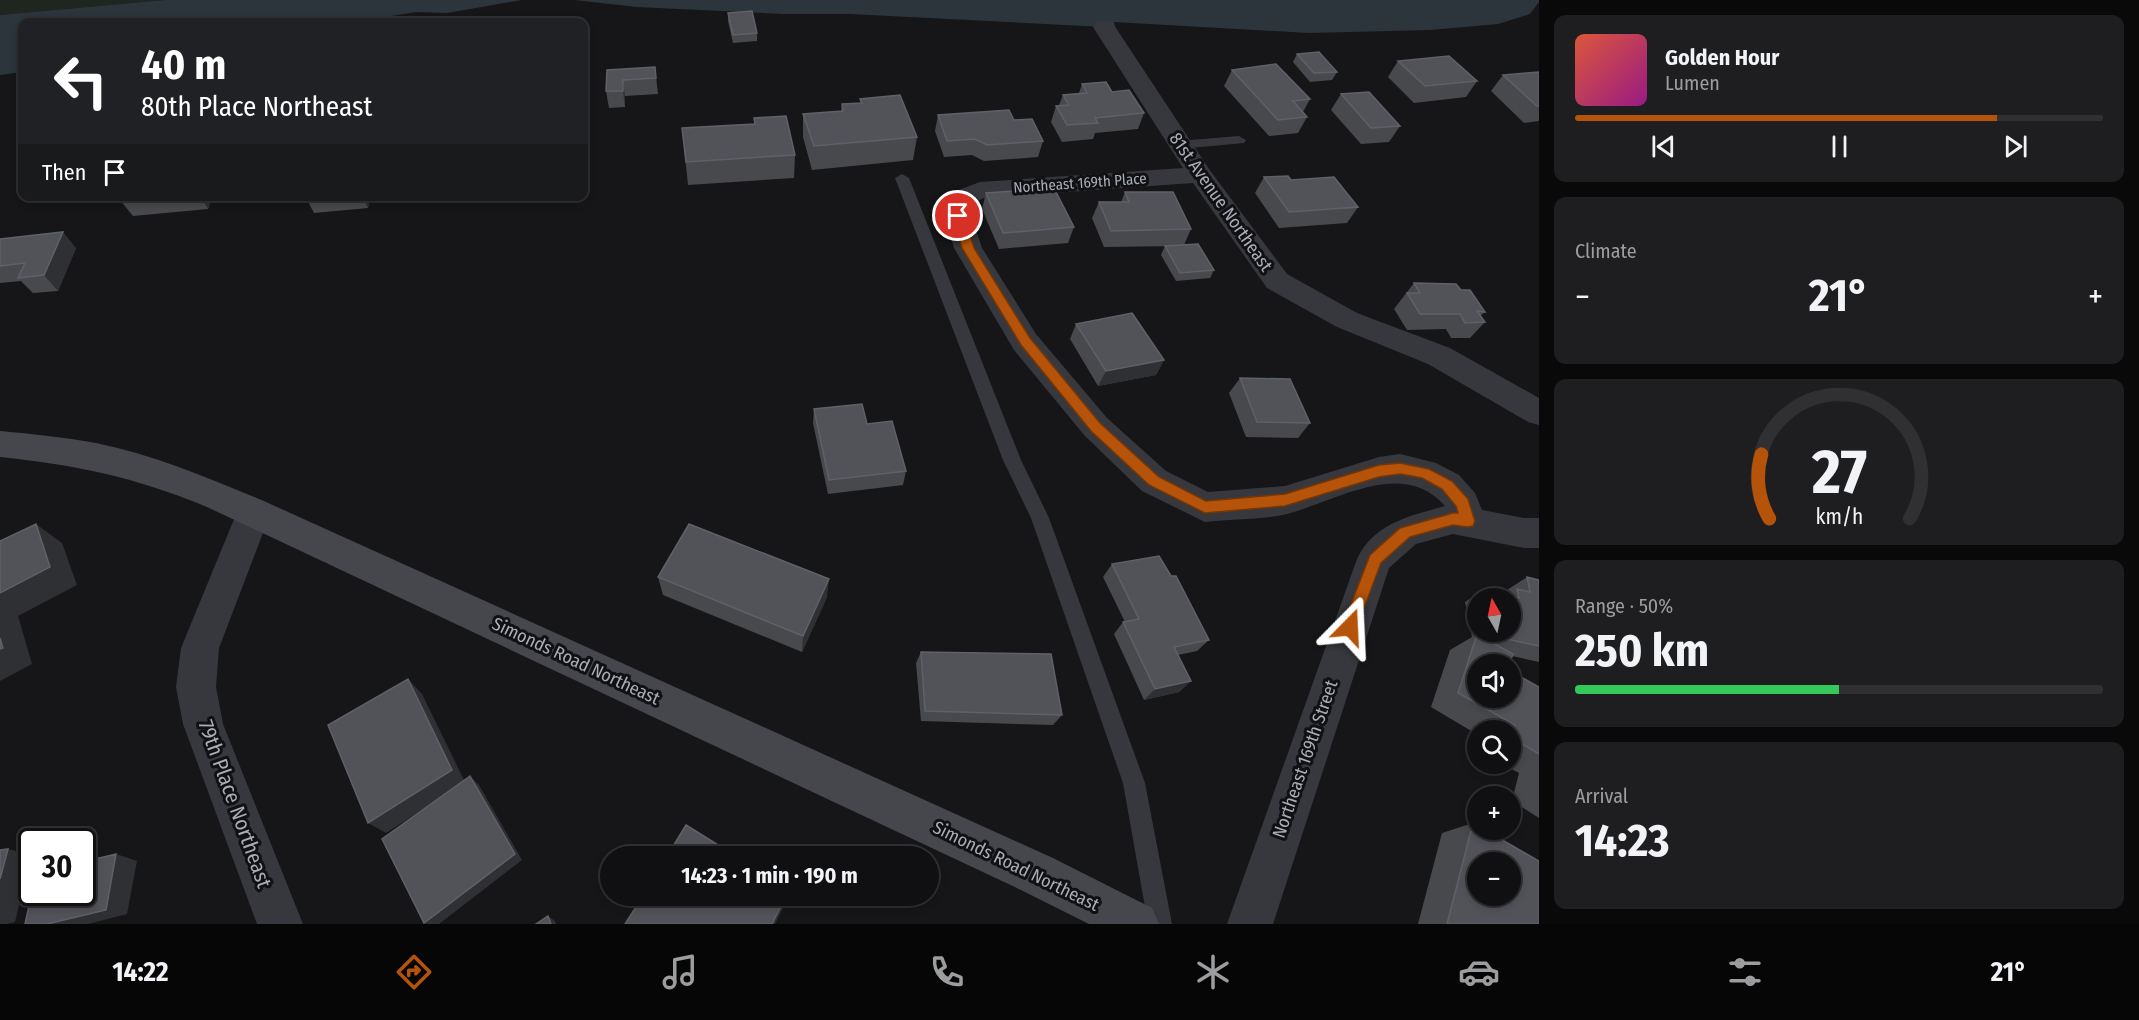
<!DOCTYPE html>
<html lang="en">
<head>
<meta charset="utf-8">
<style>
	body { margin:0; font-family:"Fira Sans Condensed",sans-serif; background:#1e1e20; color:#f1f3f6; height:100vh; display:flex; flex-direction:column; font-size:22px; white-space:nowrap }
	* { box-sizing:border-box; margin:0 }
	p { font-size:20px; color:#9c9d9f }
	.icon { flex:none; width:33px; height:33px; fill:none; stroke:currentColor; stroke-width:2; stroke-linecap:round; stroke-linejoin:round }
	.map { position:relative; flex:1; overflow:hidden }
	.sheet { display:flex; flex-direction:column; gap:15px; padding:15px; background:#09090a; width:600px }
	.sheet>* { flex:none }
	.top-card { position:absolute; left:18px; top:18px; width:570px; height:183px; border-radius:12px; box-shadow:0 3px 9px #0003,0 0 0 2px #303032; background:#202124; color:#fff; overflow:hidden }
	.needle { width:39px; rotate:351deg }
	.tools { position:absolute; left:1467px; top:588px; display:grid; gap:12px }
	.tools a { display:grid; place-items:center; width:54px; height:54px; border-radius:50%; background:#101012; box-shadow:0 3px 9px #0003,0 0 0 2px #303032; font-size:30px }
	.speed { position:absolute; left:18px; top:828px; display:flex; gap:12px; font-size:30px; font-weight:700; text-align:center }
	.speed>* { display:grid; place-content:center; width:78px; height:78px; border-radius:50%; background:#101012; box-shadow:0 3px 9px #0003,0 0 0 2px #303032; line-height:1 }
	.speed .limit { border:3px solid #111; border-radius:9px; background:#fff; color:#111 }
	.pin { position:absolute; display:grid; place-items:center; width:51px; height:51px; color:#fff; margin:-26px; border:3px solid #fff; border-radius:50%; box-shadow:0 2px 6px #0007 }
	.me { position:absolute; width:66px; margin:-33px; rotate:21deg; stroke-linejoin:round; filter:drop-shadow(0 0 4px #0008) }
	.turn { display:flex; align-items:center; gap:21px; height:126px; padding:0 24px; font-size:27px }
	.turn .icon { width:78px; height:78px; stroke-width:2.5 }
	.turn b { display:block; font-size:42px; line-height:51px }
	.then { display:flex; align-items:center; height:57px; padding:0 24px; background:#0003; gap:12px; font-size:22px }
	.big { font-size:45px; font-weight:700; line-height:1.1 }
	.sheet .tile { flex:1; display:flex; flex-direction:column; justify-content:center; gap:9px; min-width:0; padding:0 21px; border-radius:12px; background:#1e1e20 }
	.sheet .dial { align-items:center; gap:0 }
	.dial svg { height:156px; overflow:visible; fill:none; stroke:#303032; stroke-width:7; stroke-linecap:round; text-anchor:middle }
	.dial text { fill:#f1f3f6; stroke:none }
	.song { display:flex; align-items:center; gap:18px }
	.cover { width:72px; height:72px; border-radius:9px; background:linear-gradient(135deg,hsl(10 70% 55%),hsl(310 70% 35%)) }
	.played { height:6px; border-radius:3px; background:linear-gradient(90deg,#b45309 80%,#303032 80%) }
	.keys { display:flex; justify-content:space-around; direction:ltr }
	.heat { display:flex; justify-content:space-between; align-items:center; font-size:33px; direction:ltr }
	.charge { height:9px; border-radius:4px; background:linear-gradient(90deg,#34c759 50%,#303032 0) }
	.trip { position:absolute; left:600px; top:846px; width:339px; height:60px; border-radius:30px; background:#101012; box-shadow:0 3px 9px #0003,0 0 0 2px #303032; font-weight:700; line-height:60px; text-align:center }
	.tab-bar { display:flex; height:96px; justify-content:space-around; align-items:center; background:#060607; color:#9c9d9f }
	.tab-bar .icon { width:42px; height:42px }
	.tab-bar .active { color:#b45309 }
	.tab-bar b { font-size:27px; color:#f1f3f6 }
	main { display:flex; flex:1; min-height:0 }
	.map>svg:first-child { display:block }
	.green { fill:#1e261f }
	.water { fill:#2c353c }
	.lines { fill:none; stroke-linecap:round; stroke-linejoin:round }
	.lane { fill:#37383d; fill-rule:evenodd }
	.street { fill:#37383d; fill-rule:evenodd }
	.secondary { fill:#45474d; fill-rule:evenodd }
	.wall { fill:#47494d; fill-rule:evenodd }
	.shaded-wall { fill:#2f3033 }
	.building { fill:#525359; stroke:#5f6168; stroke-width:1.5; fill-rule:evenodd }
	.route { fill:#b45309; stroke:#753606; stroke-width:1.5 }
	.labels { text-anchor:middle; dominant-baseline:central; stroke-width:6; stroke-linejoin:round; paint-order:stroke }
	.far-street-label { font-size:15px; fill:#a8adb8; stroke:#111113 }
	.street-label { font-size:18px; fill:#a8adb8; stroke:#111113 }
	.near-street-label { font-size:21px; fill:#a8adb8; stroke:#111113 }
</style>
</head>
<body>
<main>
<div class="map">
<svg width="1539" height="924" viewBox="0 0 1539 924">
	<rect width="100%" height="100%" fill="#161618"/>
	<!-- green -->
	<path class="green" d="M0 0H165L0 15Z"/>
	<!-- water -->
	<path class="water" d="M165 0H522L447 13 416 12 355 22H22V72L0 75V15Z
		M574 0H1539V2L1530 14 1498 24 1430 30 1309 33 1114 22 1115 26 1104 27 850 14H784L637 7Z"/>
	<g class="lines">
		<!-- lane -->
		<path class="lane" d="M1239 136 1246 140 1244 143 1179 149 1172 145 1179 141Z
			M902 174 909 178 1021 460 1049 518 1145 783 1172 924H1148L1123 783 1031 518 1003 460 895 178Z"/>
		<!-- street -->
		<path class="street" d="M1104 21 1112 22 1209 169 1287 274 1357 313 1450 348 1539 398V425L1528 422 1428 364 1337 327 1267 288 1193 183 984 198 974 203 971 216 982 248 1036 334 1107 418 1166 471 1208 492 1285 486 1379 457 1400 454 1436 463 1459 475 1475 493 1482 510 1524 518H1539V548H1524L1453 534 1416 544 1389 568 1273 924H1227L1357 559C1374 523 1410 516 1445 506 1403 458 1339 500 1287 514 1262 520 1231 519 1205 522L1142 491 1085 436 1014 350 954 248 945 216 953 192 980 182 1183 168 1093 27 1096 22Z
			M254 497 266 502 271 512 219 648 216 687 223 724 303 924H257L183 724 176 687 181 648 237 512 242 502Z"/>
		<!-- secondary -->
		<path class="secondary" d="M0 431C32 434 64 437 96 443 155 455 211 479 266 502L1053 858 1152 908 1159 924H1089L1021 890 207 507C135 477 76 465 0 457Z"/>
	</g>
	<!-- wall -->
	<path class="wall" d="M728 13 757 33V41L733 43 728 21Z
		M1297 54 1337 72 1332 80 1310 82 1293 62Z
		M1398 61 1477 81 1466 97 1414 103 1388 77Z
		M655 67 658 94 625 96V107L609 108 606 91 607 70Z
		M1232 70 1310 99 1303 112 1307 117 1298 133 1269 136 1224 86Z
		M1539 72V121L1524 123 1491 91 1503 75Z
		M1082 84 1112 92 1144 113 1138 129 1095 133 1093 139 1062 142 1051 122 1056 106 1059 105 1063 95 1079 93Z
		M1341 94 1400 126 1389 142 1361 144 1331 110Z
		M860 99 917 137 913 160 812 170 803 137V114L841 111 842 104 860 103Z
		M938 115 1014 120 1043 141 1038 157 984 161 972 155 944 157 935 131Z
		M754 118 795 155 794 178 688 185 682 128 754 124Z
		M1264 177 1291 180 1358 207 1347 223 1279 228 1255 193Z
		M1125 192 1191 229 1184 245 1214 270 1210 278 1176 281 1161 255 1165 246H1175L1104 247 1092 218 1099 202H1121Z
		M986 193 1074 227 1068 243 999 249 982 209Z
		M122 196H212L208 209 133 216 120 200Z
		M305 196H370L368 208 314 213Z
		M0 239 76 248 58 291 33 293 21 281 0 283Z
		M1414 283 1461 290 1485 312 1480 316 1485 322 1470 338H1451L1446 329 1407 330 1394 309Z
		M1076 324 1164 360 1156 375 1098 386 1070 339Z
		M1240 378 1310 423 1298 438 1246 437 1229 393Z
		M814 409 867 424 906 471 903 485 828 494 813 423Z
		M1112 564 1171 576 1209 640 1197 651 1178 655 1191 681 1179 692 1144 700 1114 634 1123 622H1125L1103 577Z
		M658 577 827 597 802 652 663 595Z
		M1527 577 1539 580V662L1512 656 1478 664 1539 687V818L1512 801 1519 773 1502 764H1510V730H1478V735L1431 707 1450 650 1472 637 1465 602 1483 590 1507 595H1508L1507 590ZM1478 598H1510V632H1478Z
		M921 652 1062 715 1053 725 921 721 916 663Z
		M1473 823 1539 924H1418L1442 833Z"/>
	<!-- shaded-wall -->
	<path class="shaded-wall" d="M623 80 625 96V107L623 91Z
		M200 196H212L208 209Z
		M362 196H370L368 208Z
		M63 232 76 248 58 291 44 275Z
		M1164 360 1156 375 1098 386 1106 371Z
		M36 524 62 543 77 585 18 616 32 664 0 681V593Z
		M829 579 827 597 802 652 803 636Z
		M408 679 422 694 465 782 386 833 368 823Z
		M1191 681 1179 692 1144 700 1155 689Z
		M470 776 479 785 522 860 439 924H426L424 923Z
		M8 849 31 855 15 922 7 924H0V879Z
		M116 854 137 861 127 914 88 924H47Z
		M786 896H788V898L775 924H772Z
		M548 916 555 921 556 924H551Z"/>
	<!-- building -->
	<path class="building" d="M752 11 757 33 733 35 728 13Z
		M1319 52 1337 72 1314 73 1297 54Z
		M1449 56 1477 81 1425 86 1398 61Z
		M1276 64 1310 99 1293 101 1307 117 1278 120 1232 70Z
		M655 67 656 78 623 80V91H606L607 70Z
		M1539 72V106H1537L1503 75Z
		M1106 82 1112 92 1129 90 1144 113 1095 118 1098 123 1067 125 1056 106 1069 105 1063 95 1087 93 1082 84Z
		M1369 92 1400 126 1371 128 1341 94Z
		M900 95 917 137 814 146 803 114 843 111 842 104 862 103 860 99Z
		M1009 110 1014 120 1032 119 1043 141 987 145 975 139 947 141 938 115Z
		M786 116 795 155 686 162 682 128 755 124 754 118Z
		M1288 176 1291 180 1334 177 1358 207 1289 212 1264 177Z
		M1054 188 1074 227 1003 233 986 193Z
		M1125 192H1173L1191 229 1111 231 1099 202H1129Z
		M122 196H158L120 200Z
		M63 232 44 275 18 278 25 263 0 266V239Z
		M1198 244 1214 270 1180 273 1165 246Z
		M1414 283 1456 284 1461 290H1470L1485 312 1477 311 1485 322 1465 323 1460 314H1420L1407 293H1420Z
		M1132 313 1164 360 1106 371 1076 324Z
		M1240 378 1290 379 1310 423 1257 422Z
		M862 404 867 424 892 421 906 471 829 480 814 409Z
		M36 524 50 567 0 593V541Z
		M689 524 829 579 803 636 658 577Z
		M1159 556 1171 576H1176L1209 640 1174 647 1191 681 1155 689 1123 622 1139 619 1112 564Z
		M1527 577 1539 580V646L1493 636 1492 632H1510V598H1485L1483 590 1519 598 1517 589 1530 592Z
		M1477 634 1513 654 1509 664H1478V698H1510V671L1539 687V754L1511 737 1515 725 1458 693Z
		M0 638 3 648 0 649Z
		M921 652 1051 654 1062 715 925 711Z
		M408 679 452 770 368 823 328 725Z
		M470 776 515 854 424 923 382 839Z
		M1473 823 1478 825V830H1485L1539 861V924H1447ZM1478 862H1510V896H1478Z
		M686 825 736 856H667Z
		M8 849 0 879V850Z
		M116 854 106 910 47 924H25L32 892H82V862Z
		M643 896H786L772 924H625Z
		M548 916 551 924H536Z"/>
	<!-- route -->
	<path class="route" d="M958 213 964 216 974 248 1030 338 1100 423 1159 477 1206 501 1285 494 1379 465 1400 463 1429 469 1452 481 1468 499 1475 521 1473 526 1467 527 1453 525 1410 537 1381 563 1355 632 1350 634 1344 632 1342 627 1370 555 1400 528 1453 513H1458L1456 506 1442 489 1422 478 1400 474 1379 477 1285 506 1205 513 1149 485 1091 431 1021 345 962 248 953 216Z"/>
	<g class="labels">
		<!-- far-street labels -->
		<g class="far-street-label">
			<text transform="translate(1080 183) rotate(-4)">Northeast 169th Place</text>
		</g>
		<!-- street labels -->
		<g class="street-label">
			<text transform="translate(1221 202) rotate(55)">81st Avenue Northeast</text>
			<text transform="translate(576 661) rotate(25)">Simonds Road Northeast</text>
			<text transform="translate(1305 759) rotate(-71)">Northeast 169th Street</text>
			<text transform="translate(1016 866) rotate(26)">Simonds Road Northeast</text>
		</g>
		<!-- near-street labels -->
		<g class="near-street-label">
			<text transform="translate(235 804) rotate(70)">79th Place Northeast</text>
		</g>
	</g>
</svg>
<div class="tools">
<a><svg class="needle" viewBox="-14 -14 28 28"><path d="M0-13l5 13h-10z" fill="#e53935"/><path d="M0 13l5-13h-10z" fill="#9c9d9f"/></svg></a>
<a><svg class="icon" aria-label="sound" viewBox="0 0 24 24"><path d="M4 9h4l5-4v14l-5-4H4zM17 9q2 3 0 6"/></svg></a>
<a><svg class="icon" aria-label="search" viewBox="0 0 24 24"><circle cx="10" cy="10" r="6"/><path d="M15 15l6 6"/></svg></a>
<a>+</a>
<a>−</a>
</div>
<div class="speed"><div class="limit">30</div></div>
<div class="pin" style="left:958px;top:216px;background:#d93025"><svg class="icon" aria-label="arrive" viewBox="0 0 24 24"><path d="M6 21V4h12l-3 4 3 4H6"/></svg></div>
<svg class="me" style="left:1350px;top:627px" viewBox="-20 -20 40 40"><path d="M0-17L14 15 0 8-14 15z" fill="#b45309" stroke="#fff" stroke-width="4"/></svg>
<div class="trip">14:23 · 1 min · 190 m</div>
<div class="top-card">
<div class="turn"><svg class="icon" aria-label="left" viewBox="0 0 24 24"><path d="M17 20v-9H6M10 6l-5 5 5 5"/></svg><div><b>40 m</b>80th Place Northeast</div></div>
<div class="then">Then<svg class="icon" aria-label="arrive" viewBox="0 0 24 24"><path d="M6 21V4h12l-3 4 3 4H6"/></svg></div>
</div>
</div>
<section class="sheet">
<div class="tile">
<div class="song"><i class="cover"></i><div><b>Golden Hour</b><p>Lumen</p></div></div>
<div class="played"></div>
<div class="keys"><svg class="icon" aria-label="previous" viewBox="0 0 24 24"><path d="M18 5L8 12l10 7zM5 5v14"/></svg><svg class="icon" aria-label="pause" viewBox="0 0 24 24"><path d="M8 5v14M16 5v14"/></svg><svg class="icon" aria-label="next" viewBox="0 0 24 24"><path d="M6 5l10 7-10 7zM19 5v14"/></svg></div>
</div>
<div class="tile"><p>Climate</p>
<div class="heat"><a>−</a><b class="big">21°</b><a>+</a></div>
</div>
<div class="tile dial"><svg viewBox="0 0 100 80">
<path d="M14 69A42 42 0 1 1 86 69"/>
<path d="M14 69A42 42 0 0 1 10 36" stroke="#b45309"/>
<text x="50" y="56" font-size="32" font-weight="700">27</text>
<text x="50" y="72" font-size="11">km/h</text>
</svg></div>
<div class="tile"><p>Range · 50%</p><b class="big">250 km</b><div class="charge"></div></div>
<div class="tile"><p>Arrival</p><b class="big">14:23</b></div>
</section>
</main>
<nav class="tab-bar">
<b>14:22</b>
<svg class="icon active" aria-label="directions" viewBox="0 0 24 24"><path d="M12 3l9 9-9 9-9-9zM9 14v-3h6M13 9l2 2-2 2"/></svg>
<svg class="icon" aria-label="music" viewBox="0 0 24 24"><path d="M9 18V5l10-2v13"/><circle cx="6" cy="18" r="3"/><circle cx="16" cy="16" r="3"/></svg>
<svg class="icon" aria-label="phone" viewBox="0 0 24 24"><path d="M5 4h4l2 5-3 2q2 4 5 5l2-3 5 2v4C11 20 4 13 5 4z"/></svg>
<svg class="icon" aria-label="climate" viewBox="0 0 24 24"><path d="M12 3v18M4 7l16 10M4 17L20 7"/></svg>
<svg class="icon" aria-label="car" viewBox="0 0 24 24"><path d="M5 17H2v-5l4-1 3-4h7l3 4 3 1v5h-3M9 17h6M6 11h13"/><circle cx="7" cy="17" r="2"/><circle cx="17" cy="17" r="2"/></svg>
<svg class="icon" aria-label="filters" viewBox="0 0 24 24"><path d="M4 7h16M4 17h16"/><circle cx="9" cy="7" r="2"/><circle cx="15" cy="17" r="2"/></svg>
<b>21°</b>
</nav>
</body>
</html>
